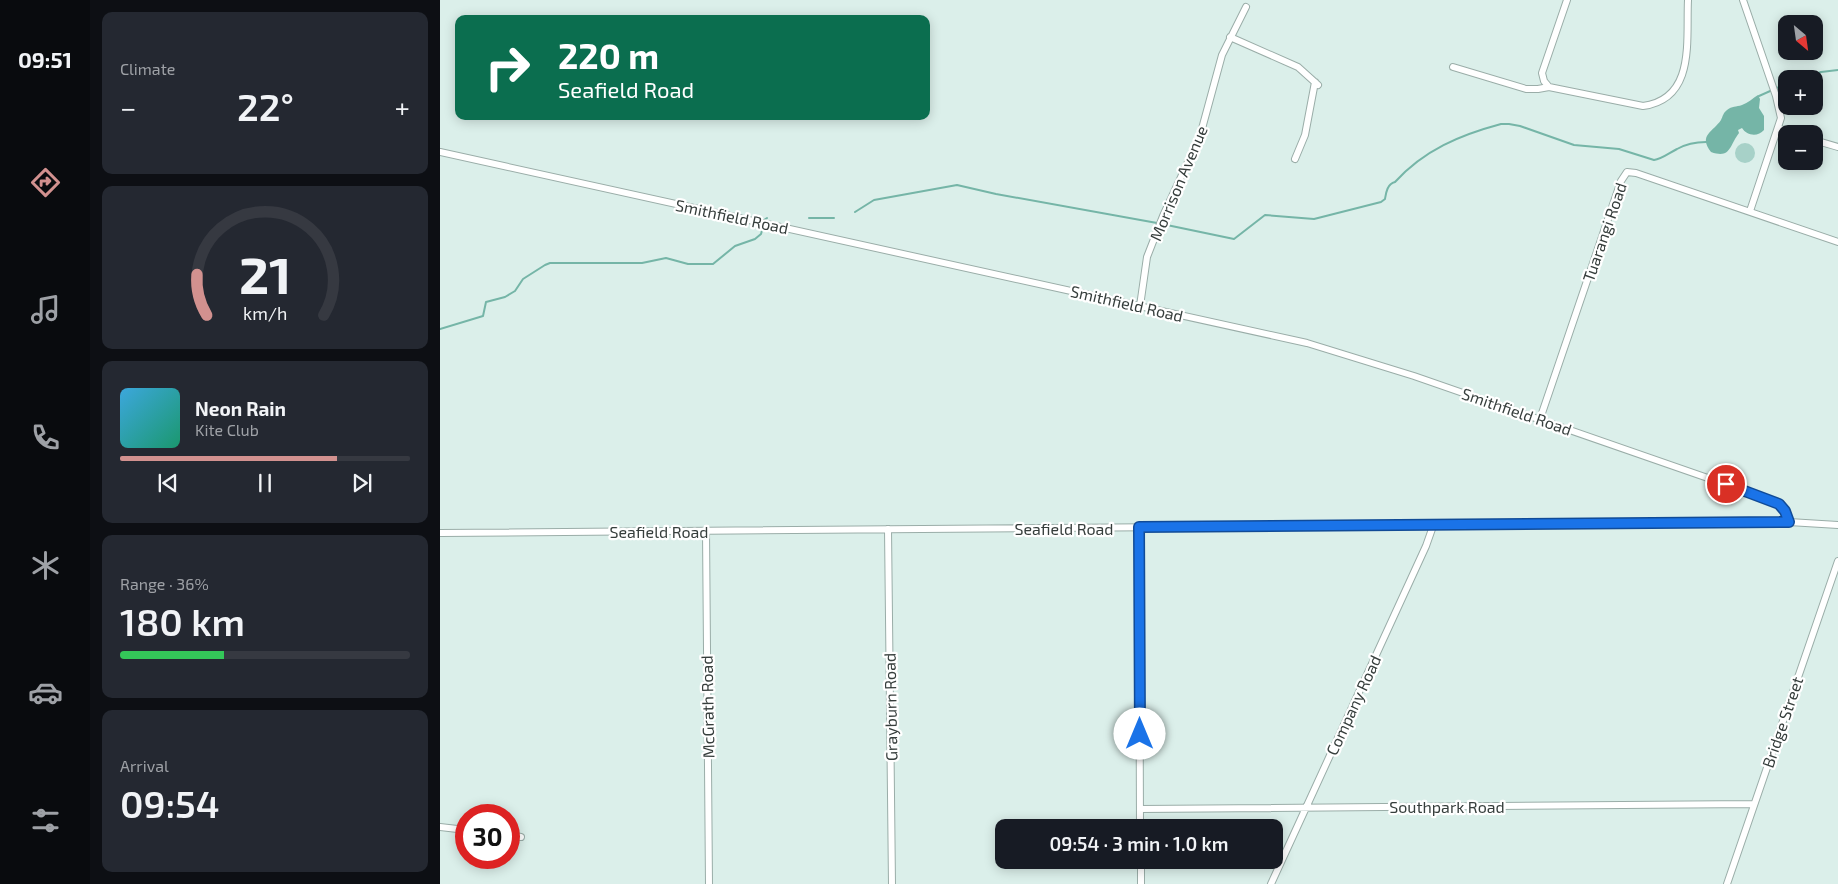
<!DOCTYPE html>
<html lang="en">
<head>
<meta charset="utf-8">
<style>
	body { margin:0; font-family:"Exo 2",sans-serif; background:#242831; color:#f1f3f6; height:100vh; display:flex; flex-direction:column; font-size:19px; white-space:nowrap }
	* { box-sizing:border-box; margin:0 }
	p { font-size:16px; color:#9ea1a6 }
	.icon { flex:none; width:28px; height:28px; fill:none; stroke:currentColor; stroke-width:2; stroke-linecap:round; stroke-linejoin:round }
	.map { position:relative; flex:1; overflow:hidden }
	.drawer { display:flex; flex-direction:column; gap:12px; padding:12px; background:#0d0f14; width:350px }
	.drawer>* { flex:none }
	.guide { position:absolute; left:15px; top:15px; width:475px; height:105px; border-radius:10px; box-shadow:0 2px 12px #0003; background:#0b6e4f; color:#fff; overflow:hidden }
	.needle { width:32px; rotate:151deg }
	.buttons { position:absolute; left:1338px; top:15px; display:grid; gap:10px }
	.buttons a { display:grid; place-items:center; width:45px; height:45px; border-radius:10px; background:#171b24; box-shadow:0 2px 12px #0003; font-size:25px }
	.speed { position:absolute; left:15px; top:804px; display:flex; gap:10px; font-size:25px; font-weight:700; text-align:center }
	.speed>* { display:grid; place-content:center; width:65px; height:65px; border-radius:50%; background:#171b24; box-shadow:0 2px 12px #0003; line-height:1 }
	.speed .limit { border:8px solid #d22; background:#fff; color:#111 }
	.pin { position:absolute; display:grid; place-items:center; width:42px; height:42px; color:#fff; margin:-21px; border:2px solid #fff; border-radius:50%; box-shadow:0 1px 5px #0007 }
	.me { position:absolute; width:55px; margin:-28px; rotate:0deg; stroke-linejoin:round; filter:drop-shadow(0 0 4px #0008) }
	.turn { display:flex; align-items:center; gap:18px; height:105px; padding:0 20px; font-size:22px }
	.turn .icon { width:65px; height:65px; stroke-width:2.5 }
	.turn b { display:block; font-size:35px; line-height:42px }
	.big { font-size:38px; font-weight:600; line-height:1.1 }
	.drawer .widget { flex:1; display:flex; flex-direction:column; justify-content:center; gap:8px; min-width:0; padding:0 18px; border-radius:10px; background:#242831 }
	.drawer .dial { align-items:center; gap:0 }
	.dial svg { height:130px; overflow:visible; fill:none; stroke:#363941; stroke-width:7; stroke-linecap:round; text-anchor:middle }
	.dial text { fill:#f1f3f6; stroke:none }
	.song { display:flex; align-items:center; gap:15px }
	.cover { width:60px; height:60px; border-radius:8px; background:linear-gradient(135deg,hsl(200 70% 55%),hsl(160 70% 35%)) }
	.played { height:5px; border-radius:2px; background:linear-gradient(90deg,#d2918f 75%,#363941 75%) }
	.keys { display:flex; justify-content:space-around; direction:ltr }
	.heat { display:flex; justify-content:space-between; align-items:center; font-size:28px; direction:ltr }
	.charge { height:8px; border-radius:4px; background:linear-gradient(90deg,#34c759 36%,#363941 0) }
	.trip { position:absolute; left:555px; top:819px; width:288px; height:50px; border-radius:10px; background:#171b24; box-shadow:0 2px 12px #0003; font-weight:600; line-height:50px; text-align:center }
	main { display:flex; flex:1; min-height:0 }
	.dock { display:flex; flex-direction:column; width:90px; justify-content:space-around; align-items:center; background:#090b0e; color:#9ea1a6 }
	.dock .icon { width:35px; height:35px }
	.dock .current { color:#d2918f }
	.dock b { font-size:22px; color:#f1f3f6 }
	.map>svg:first-child { display:block }
	.green { fill:#a7d1c8 }
	.water { fill:#75b5a7 }
	.lines { fill:none; stroke-linecap:round; stroke-linejoin:round }
	.stream { stroke:#75b5a7; stroke-width:2 }
	.minor-casing { stroke:#9aada8; stroke-width:8 }
	.minor { stroke:#fff; stroke-width:6 }
	.route-casing { stroke:#114b97; stroke-width:12 }
	.route { stroke:#1a73e8; stroke-width:9 }
	.labels { text-anchor:middle; dominant-baseline:central; stroke-width:4.5; stroke-linejoin:round; paint-order:stroke }
	.street-label { font-size:16px; fill:#363e3c; stroke:#fff }
</style>
</head>
<body>
<main>
<nav class="dock">
<b>09:51</b>
<svg class="icon current" aria-label="directions" viewBox="0 0 24 24"><path d="M12 3l9 9-9 9-9-9zM9 14v-3h6M13 9l2 2-2 2"/></svg>
<svg class="icon" aria-label="music" viewBox="0 0 24 24"><path d="M9 18V5l10-2v13"/><circle cx="6" cy="18" r="3"/><circle cx="16" cy="16" r="3"/></svg>
<svg class="icon" aria-label="phone" viewBox="0 0 24 24"><path d="M5 4h4l2 5-3 2q2 4 5 5l2-3 5 2v4C11 20 4 13 5 4z"/></svg>
<svg class="icon" aria-label="climate" viewBox="0 0 24 24"><path d="M12 3v18M4 7l16 10M4 17L20 7"/></svg>
<svg class="icon" aria-label="car" viewBox="0 0 24 24"><path d="M5 17H2v-5l4-1 3-4h7l3 4 3 1v5h-3M9 17h6M6 11h13"/><circle cx="7" cy="17" r="2"/><circle cx="17" cy="17" r="2"/></svg>
<svg class="icon" aria-label="filters" viewBox="0 0 24 24"><path d="M4 7h16M4 17h16"/><circle cx="9" cy="7" r="2"/><circle cx="15" cy="17" r="2"/></svg>
</nav>
<section class="drawer">
<div class="widget"><p>Climate</p>
<div class="heat"><a>−</a><b class="big">22°</b><a>+</a></div>
</div>
<div class="widget dial"><svg viewBox="0 0 100 80">
<path d="M14 69A42 42 0 1 1 86 69"/>
<path d="M14 69A42 42 0 0 1 8 44" stroke="#d2918f"/>
<text x="50" y="56" font-size="32" font-weight="700">21</text>
<text x="50" y="72" font-size="11">km/h</text>
</svg></div>
<div class="widget">
<div class="song"><i class="cover"></i><div><b>Neon Rain</b><p>Kite Club</p></div></div>
<div class="played"></div>
<div class="keys"><svg class="icon" aria-label="previous" viewBox="0 0 24 24"><path d="M18 5L8 12l10 7zM5 5v14"/></svg><svg class="icon" aria-label="pause" viewBox="0 0 24 24"><path d="M8 5v14M16 5v14"/></svg><svg class="icon" aria-label="next" viewBox="0 0 24 24"><path d="M6 5l10 7-10 7zM19 5v14"/></svg></div>
</div>
<div class="widget"><p>Range · 36%</p><b class="big">180 km</b><div class="charge"></div></div>
<div class="widget"><p>Arrival</p><b class="big">09:54</b></div>
</section>
<div class="map">
<svg width="1398" height="884" viewBox="0 0 1398 884">
	<rect width="100%" height="100%" fill="#dbefea"/>
	<!-- green -->
	<path class="green" d="M1295 153a10 10 0 1 1 20 0a10 10 0 1 1-20 0Z"/>
	<!-- water -->
	<path class="water" d="M1318 95 1320 99 1319 108 1324 116V130C1318 137 1307 136 1302 128L1298 130 1299 133C1289 146 1291 159 1271 152 1258 135 1273 132 1281 120 1283 116 1283 113 1287 110 1292 106 1296 107 1302 105 1308 103 1313 98 1318 95Z"/>
	<g class="lines">
		<!-- stream -->
		<path class="stream" d="M1362 79 1381 72 1398 70
			M1319 96 1346 84
			M415 212 434 200 517 185 556 194 717 223
			M369 218H394
			M324 220 327 218
			M722 224 794 239 825 215 874 219 941 202 945 199C946 193 947 184 955 182 984 150 1020 135 1061 124H1069L1080 126 1134 145 1179 149 1214 160C1222 159 1229 153 1237 149 1246 144 1255 142 1266 142
			M0 329 43 316 46 302 65 297 75 291 83 279 105 265 110 263H202L226 258 248 264H273L295 246 315 239 321 234 323 227"/>
		<!-- minor casing -->
		<g class="minor-casing">
			<path id="minor" d="M1127 0 1102 73 1104 81 1109 87 1203 106C1256 99 1246 40 1248 0
				M1303 0 1336 96 1341 118 1310 211
				M790 37 858 67 878 85
				M1013 67 1086 89H1098L1109 87
				M1338 128 1355 134
				M1374 140 1398 147
				M0 152 867 343 974 376 1334 501C1343 506 1346 513 1349 522
				M855 159 865 135 875 82
				M700 306 707 257 723 216 760 136 782 55 806 7
				M1100 419 1181 181 1187 172 1196 173 1398 242
				M699 527 700 828
				M448 529 452 884
				M266 531 269 884
				M0 533 1349 522 1398 525
				M700 809 1314 804
				M0 827 26 830
				M69 835 81 837
				M701 860V884
				M831 884 986 546 992 529V525
				M1287 884 1398 561"/>
		</g>
		<!-- minor -->
		<use href="#minor" class="minor"/>
	</g>
	<g class="lines">
		<!-- route casing -->
		<g class="route-casing">
			<path id="route" d="M700 734 699 527 1349 522 1345 511 1339 504 1286 484"/>
		</g>
		<!-- route -->
		<use href="#route" class="route"/>
	</g>
	<g class="labels">
		<!-- street labels -->
		<g class="street-label">
			<text transform="translate(738 183) rotate(-67)">Morrison Avenue</text>
			<text transform="translate(292 216) rotate(12)">Smithfield Road</text>
			<text transform="translate(1164 232) rotate(-71)">Tuarangi Road</text>
			<text transform="translate(687 303) rotate(13)">Smithfield Road</text>
			<text transform="translate(1077 411) rotate(19)">Smithfield Road</text>
			<text x="624" y="528">Seafield Road</text>
			<text x="219" y="531">Seafield Road</text>
			<text transform="translate(913 705) rotate(-65)">Company Road</text>
			<text transform="translate(267 707) rotate(-91)">McGrath Road</text>
			<text transform="translate(450 707) rotate(-91)">Grayburn Road</text>
			<text transform="translate(1342 722) rotate(-71)">Bridge Street</text>
			<text x="1007" y="806">Southpark Road</text>
		</g>
	</g>
</svg>
<div class="buttons">
<a><svg class="needle" viewBox="-14 -14 28 28"><path d="M0-13l5 13h-10z" fill="#e53935"/><path d="M0 13l5-13h-10z" fill="#9ea1a6"/></svg></a>
<a>+</a>
<a>−</a>
</div>
<div class="speed"><div class="limit">30</div></div>
<div class="pin" style="left:1286px;top:484px;background:#d93025"><svg class="icon" aria-label="arrive" viewBox="0 0 24 24"><path d="M6 21V4h12l-3 4 3 4H6"/></svg></div>
<svg class="me" style="left:700px;top:734px" viewBox="-20 -20 40 40"><circle r="19" fill="#fff"/><path d="M0-13L10 11 0 6-10 11z" fill="#1a73e8"/></svg>
<div class="trip">09:54 · 3 min · 1.0 km</div>
<div class="guide">
<div class="turn"><svg class="icon" aria-label="right" viewBox="0 0 24 24"><path d="M7 20v-9h11M14 6l5 5-5 5"/></svg><div><b>220 m</b>Seafield Road</div></div>
</div>
</div>
</main>
</body>
</html>
